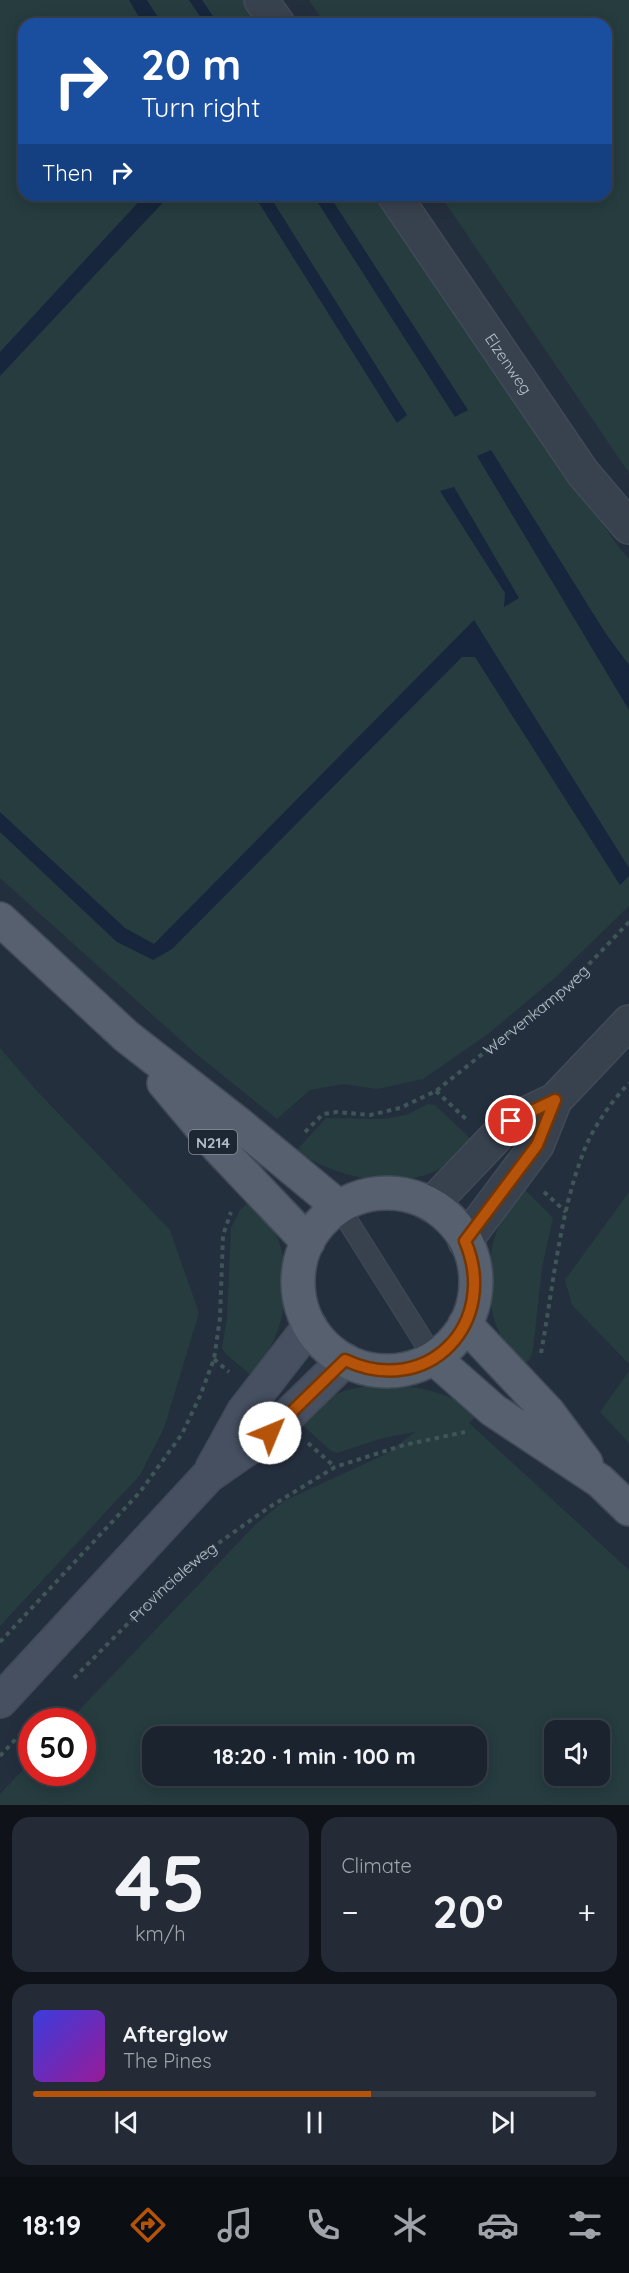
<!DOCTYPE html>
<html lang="en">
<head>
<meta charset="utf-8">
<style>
	body { margin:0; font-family:Quicksand,sans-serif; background:#242b36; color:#f1f3f6; height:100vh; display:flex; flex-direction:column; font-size:22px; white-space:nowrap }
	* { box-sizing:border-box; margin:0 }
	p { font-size:20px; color:#a0a4aa }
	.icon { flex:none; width:33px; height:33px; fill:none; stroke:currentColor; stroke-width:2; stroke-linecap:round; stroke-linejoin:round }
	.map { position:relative; height:1805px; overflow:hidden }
	.panel { display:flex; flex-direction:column; gap:12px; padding:12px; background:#0f1319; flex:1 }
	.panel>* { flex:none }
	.top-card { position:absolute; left:18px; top:18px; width:594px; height:183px; border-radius:18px; box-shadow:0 3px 15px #0003,0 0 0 2px #39404a; background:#1a4fa0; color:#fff; overflow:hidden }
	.tools { position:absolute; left:544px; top:1720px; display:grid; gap:12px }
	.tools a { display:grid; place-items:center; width:66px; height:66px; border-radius:12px; background:#1b232e; box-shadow:0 3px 15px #0003,0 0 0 2px #39404a; font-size:30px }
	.speed { position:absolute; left:18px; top:1708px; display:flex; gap:12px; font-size:30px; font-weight:700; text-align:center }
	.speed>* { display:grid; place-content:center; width:78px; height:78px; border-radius:50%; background:#1b232e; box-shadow:0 3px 15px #0003,0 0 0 2px #39404a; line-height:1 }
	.speed .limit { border:9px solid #d22; background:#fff; color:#111 }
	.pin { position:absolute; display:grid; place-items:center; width:51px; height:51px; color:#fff; margin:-26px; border:3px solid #fff; border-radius:50%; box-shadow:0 2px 6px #0007 }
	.me { position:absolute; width:66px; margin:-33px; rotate:45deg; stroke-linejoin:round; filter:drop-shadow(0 0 4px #0008) }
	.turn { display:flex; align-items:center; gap:21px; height:126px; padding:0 24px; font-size:27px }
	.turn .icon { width:78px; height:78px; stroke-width:2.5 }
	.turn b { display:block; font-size:42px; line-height:51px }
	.then { display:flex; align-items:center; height:57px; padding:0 24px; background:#0003; gap:12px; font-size:22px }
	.big { font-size:45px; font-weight:700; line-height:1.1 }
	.panel .widget { flex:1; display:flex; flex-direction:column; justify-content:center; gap:9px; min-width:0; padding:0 21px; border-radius:18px; background:#242b36 }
	.panel .dial { align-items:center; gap:0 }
	.dial b { font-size:78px; line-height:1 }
	.song { display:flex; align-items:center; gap:18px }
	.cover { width:72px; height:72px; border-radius:9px; background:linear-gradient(135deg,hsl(240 70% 55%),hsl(300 70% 35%)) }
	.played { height:6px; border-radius:3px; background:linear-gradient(90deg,#b45309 60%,#39404a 60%) }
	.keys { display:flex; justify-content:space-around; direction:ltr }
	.heat { display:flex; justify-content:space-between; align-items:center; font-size:33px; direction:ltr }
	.panel .tiles { flex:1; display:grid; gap:12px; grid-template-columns:1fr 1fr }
	.widget:last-child { grid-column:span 2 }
	.trip { position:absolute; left:142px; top:1726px; width:345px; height:60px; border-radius:18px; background:#1b232e; box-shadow:0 3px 15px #0003,0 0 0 2px #39404a; font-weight:700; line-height:60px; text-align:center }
	.dock { display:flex; height:96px; justify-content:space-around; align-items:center; background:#0b0e12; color:#a0a4aa }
	.dock .icon { width:42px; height:42px }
	.dock .current { color:#b45309 }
	.dock b { font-size:27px; color:#f1f3f6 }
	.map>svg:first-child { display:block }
	.green { fill:#263c3f; fill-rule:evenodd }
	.water { fill:#17263c }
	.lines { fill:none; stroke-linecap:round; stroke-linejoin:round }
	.service-casing { stroke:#414a57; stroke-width:22 }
	.minor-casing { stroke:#414a57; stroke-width:36 }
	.tertiary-casing { stroke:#414a57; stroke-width:36 }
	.secondary-casing { stroke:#414a57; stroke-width:36 }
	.primary-casing { stroke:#414a57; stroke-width:36 }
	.path { stroke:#3f5557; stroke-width:4; stroke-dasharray:4.5 4.5; stroke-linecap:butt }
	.service { stroke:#38414e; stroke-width:20 }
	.minor { stroke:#38414e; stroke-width:33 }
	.tertiary { stroke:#38414e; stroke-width:33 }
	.secondary { stroke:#465061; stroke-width:33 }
	.primary { stroke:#56606e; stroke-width:33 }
	.route-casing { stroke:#753606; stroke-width:15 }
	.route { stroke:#b45309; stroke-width:10 }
	.labels { text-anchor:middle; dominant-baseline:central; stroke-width:6; stroke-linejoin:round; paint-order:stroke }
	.shield { fill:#1d2633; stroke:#878f9c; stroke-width:1.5 }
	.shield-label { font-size:15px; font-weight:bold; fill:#b4bcc9 }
	.street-label { font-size:16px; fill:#b4bcc9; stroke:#1d2633 }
</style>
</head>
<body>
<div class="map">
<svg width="629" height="1805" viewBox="0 0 629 1805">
	<rect width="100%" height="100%" fill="#242f3e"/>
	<!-- green -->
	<path class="green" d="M0 0H248L264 24H24V195H381L617 545 629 559V906L556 977 488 1034 423 1079 377 1089 344 1084 310 1090 277 1119 195 1053 0 878Z
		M309 0H629V473L440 195H606V24H325Z
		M0 1048 36 1090 170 1230 199 1313 164 1428 140 1475 0 1626Z
		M428 1104 435 1105 475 1143C465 1152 455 1162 442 1168 396 1192 337 1178 296 1151L326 1118 383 1119 406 1115Z
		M523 1188 553 1218 542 1268 533 1350 530 1359 523 1366C515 1356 507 1347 501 1336 484 1303 486 1256 500 1222 505 1209 514 1199 523 1188Z
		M629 1192V1364L572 1305 565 1280Z
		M252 1199C262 1212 273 1226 279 1242 295 1287 282 1340 252 1376L226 1354 222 1348 227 1318 231 1228 240 1210Z
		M629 1371V1443L600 1412Z
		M377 1385C415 1385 447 1391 479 1413L469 1423 629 1570V1805H0V1794L31 1761 32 1773H82V1722H68L255 1525 284 1501 386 1454 415 1432 383 1438 337 1453 331 1451 299 1422C328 1396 338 1389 377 1385ZM555 1731H600V1776H555ZM153 1737H477V1776H153Z"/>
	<!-- water -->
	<path class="water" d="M129 0H147L162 24H143Z
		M189 0H202L218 24H205Z
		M145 195H170L0 376V352Z
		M254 195H269L407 415 397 423Z
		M313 195H329L468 410 455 417Z
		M491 450 606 634 629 665V710L477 456Z
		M454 487 519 598 504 607 505 593 440 491Z
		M474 620 629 868V876L620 885 475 657H462L172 949 153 960 117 942 0 832V812L125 928 154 944Z"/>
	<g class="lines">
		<!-- service casing -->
		<g class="service-casing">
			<path id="service" d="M339 1207 434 1358"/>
		</g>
		<!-- minor casing -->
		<g class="minor-casing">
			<g id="minor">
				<path d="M261 0 278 24"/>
				<path id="s3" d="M394 195 583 473 629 527"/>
			</g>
		</g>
		<!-- tertiary casing -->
		<g class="tertiary-casing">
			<path id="tertiary" d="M431 1205 511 1121 555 1100 629 1022
				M465 1241 537 1145 555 1100"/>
		</g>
		<!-- secondary casing -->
		<g class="secondary-casing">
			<path id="secondary" d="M212 1469 244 1411 310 1326
				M0 1701 208 1476 270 1433 345 1360"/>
		</g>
		<!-- primary casing -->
		<g class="primary-casing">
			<path id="primary" d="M0 919 126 1036 240 1125 339 1207
				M164 1083 217 1146 308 1242
				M298 1282a89 89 0 1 1 178 0a89 89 0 1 1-178 0Z
				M465 1324 548 1412 586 1463
				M434 1358 493 1410 600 1481 629 1509"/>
		</g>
		<!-- path -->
		<g class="path">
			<path d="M436 1091 466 1119"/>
			<path id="s1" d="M305 1132 323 1114 337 1112 370 1115 400 1108 436 1091 570 984 629 922"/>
			<path d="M544 1192 566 1212"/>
			<path d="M541 1353C553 1288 559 1218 582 1156 591 1130 610 1103 629 1083"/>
			<path d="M214 1359 229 1372"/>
			<path d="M308 1443 335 1467"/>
			<path d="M0 1642 140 1492 182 1434 200 1396 214 1359 220 1318 223 1235 231 1212"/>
			<path id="s2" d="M74 1678 159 1592 196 1559 268 1508 335 1467 404 1445 465 1432"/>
			<path d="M0 1756 26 1728"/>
		</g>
		<!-- service -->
		<use href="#service" class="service"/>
		<!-- minor -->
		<use href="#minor" class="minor"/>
		<!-- tertiary -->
		<use href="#tertiary" class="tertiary"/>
		<!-- secondary -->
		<use href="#secondary" class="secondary"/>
		<!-- primary -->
		<use href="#primary" class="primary"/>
	</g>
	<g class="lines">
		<!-- route casing -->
		<g class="route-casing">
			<path id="route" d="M270 1433 345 1360C428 1399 500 1323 465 1241L537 1145 555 1100 511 1121"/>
		</g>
		<!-- route -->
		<use href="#route" class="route"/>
	</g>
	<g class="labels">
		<!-- shield labels -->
		<rect class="shield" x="189" y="1130" width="48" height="24" rx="4.5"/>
		<g class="shield-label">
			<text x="213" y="1142">N214</text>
		</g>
		<!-- street labels -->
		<g class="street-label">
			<text stroke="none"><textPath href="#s3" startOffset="204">Elzenweg</textPath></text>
			<text stroke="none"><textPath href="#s1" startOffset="272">Wervenkampweg</textPath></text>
			<text stroke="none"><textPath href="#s2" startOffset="138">Provincialeweg</textPath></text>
		</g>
	</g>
</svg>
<div class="tools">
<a><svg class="icon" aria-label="sound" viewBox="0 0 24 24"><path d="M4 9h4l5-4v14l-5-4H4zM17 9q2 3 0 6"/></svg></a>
</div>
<div class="speed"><div class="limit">50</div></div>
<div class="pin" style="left:511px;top:1121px;background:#d93025"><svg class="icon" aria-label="arrive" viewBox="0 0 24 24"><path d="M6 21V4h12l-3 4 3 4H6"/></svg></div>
<svg class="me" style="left:270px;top:1433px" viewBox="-20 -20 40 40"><circle r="19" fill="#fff"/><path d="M0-13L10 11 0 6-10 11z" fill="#b45309"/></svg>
<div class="trip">18:20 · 1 min · 100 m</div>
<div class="top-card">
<div class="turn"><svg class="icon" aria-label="right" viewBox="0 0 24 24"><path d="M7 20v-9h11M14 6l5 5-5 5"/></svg><div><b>20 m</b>Turn right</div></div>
<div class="then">Then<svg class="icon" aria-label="right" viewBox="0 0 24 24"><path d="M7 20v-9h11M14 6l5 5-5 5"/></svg></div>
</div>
</div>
<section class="panel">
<div class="tiles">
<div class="widget dial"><b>45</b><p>km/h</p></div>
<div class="widget"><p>Climate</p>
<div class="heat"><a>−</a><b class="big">20°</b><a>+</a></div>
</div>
<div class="widget">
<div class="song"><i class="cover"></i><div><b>Afterglow</b><p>The Pines</p></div></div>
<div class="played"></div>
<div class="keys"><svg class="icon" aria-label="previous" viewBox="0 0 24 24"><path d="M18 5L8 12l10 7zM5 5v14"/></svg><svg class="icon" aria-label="pause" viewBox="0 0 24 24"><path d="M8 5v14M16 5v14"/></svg><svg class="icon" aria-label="next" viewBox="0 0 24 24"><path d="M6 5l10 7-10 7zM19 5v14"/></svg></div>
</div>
</div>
</section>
<nav class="dock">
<b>18:19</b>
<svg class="icon current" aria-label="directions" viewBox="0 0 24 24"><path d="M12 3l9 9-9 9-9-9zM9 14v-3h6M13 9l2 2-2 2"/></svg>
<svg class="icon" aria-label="music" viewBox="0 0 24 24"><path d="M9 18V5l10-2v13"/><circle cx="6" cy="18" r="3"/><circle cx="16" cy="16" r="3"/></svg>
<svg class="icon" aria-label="phone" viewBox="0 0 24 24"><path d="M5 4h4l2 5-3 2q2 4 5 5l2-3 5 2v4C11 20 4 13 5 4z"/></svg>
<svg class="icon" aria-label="climate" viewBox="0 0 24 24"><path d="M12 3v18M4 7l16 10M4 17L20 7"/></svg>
<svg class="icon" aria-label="car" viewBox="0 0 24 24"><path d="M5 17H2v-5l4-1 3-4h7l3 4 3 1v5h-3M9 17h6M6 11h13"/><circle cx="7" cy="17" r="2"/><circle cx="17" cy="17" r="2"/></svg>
<svg class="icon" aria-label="filters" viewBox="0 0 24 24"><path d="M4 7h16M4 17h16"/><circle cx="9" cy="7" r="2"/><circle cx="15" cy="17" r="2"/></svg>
</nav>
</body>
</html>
